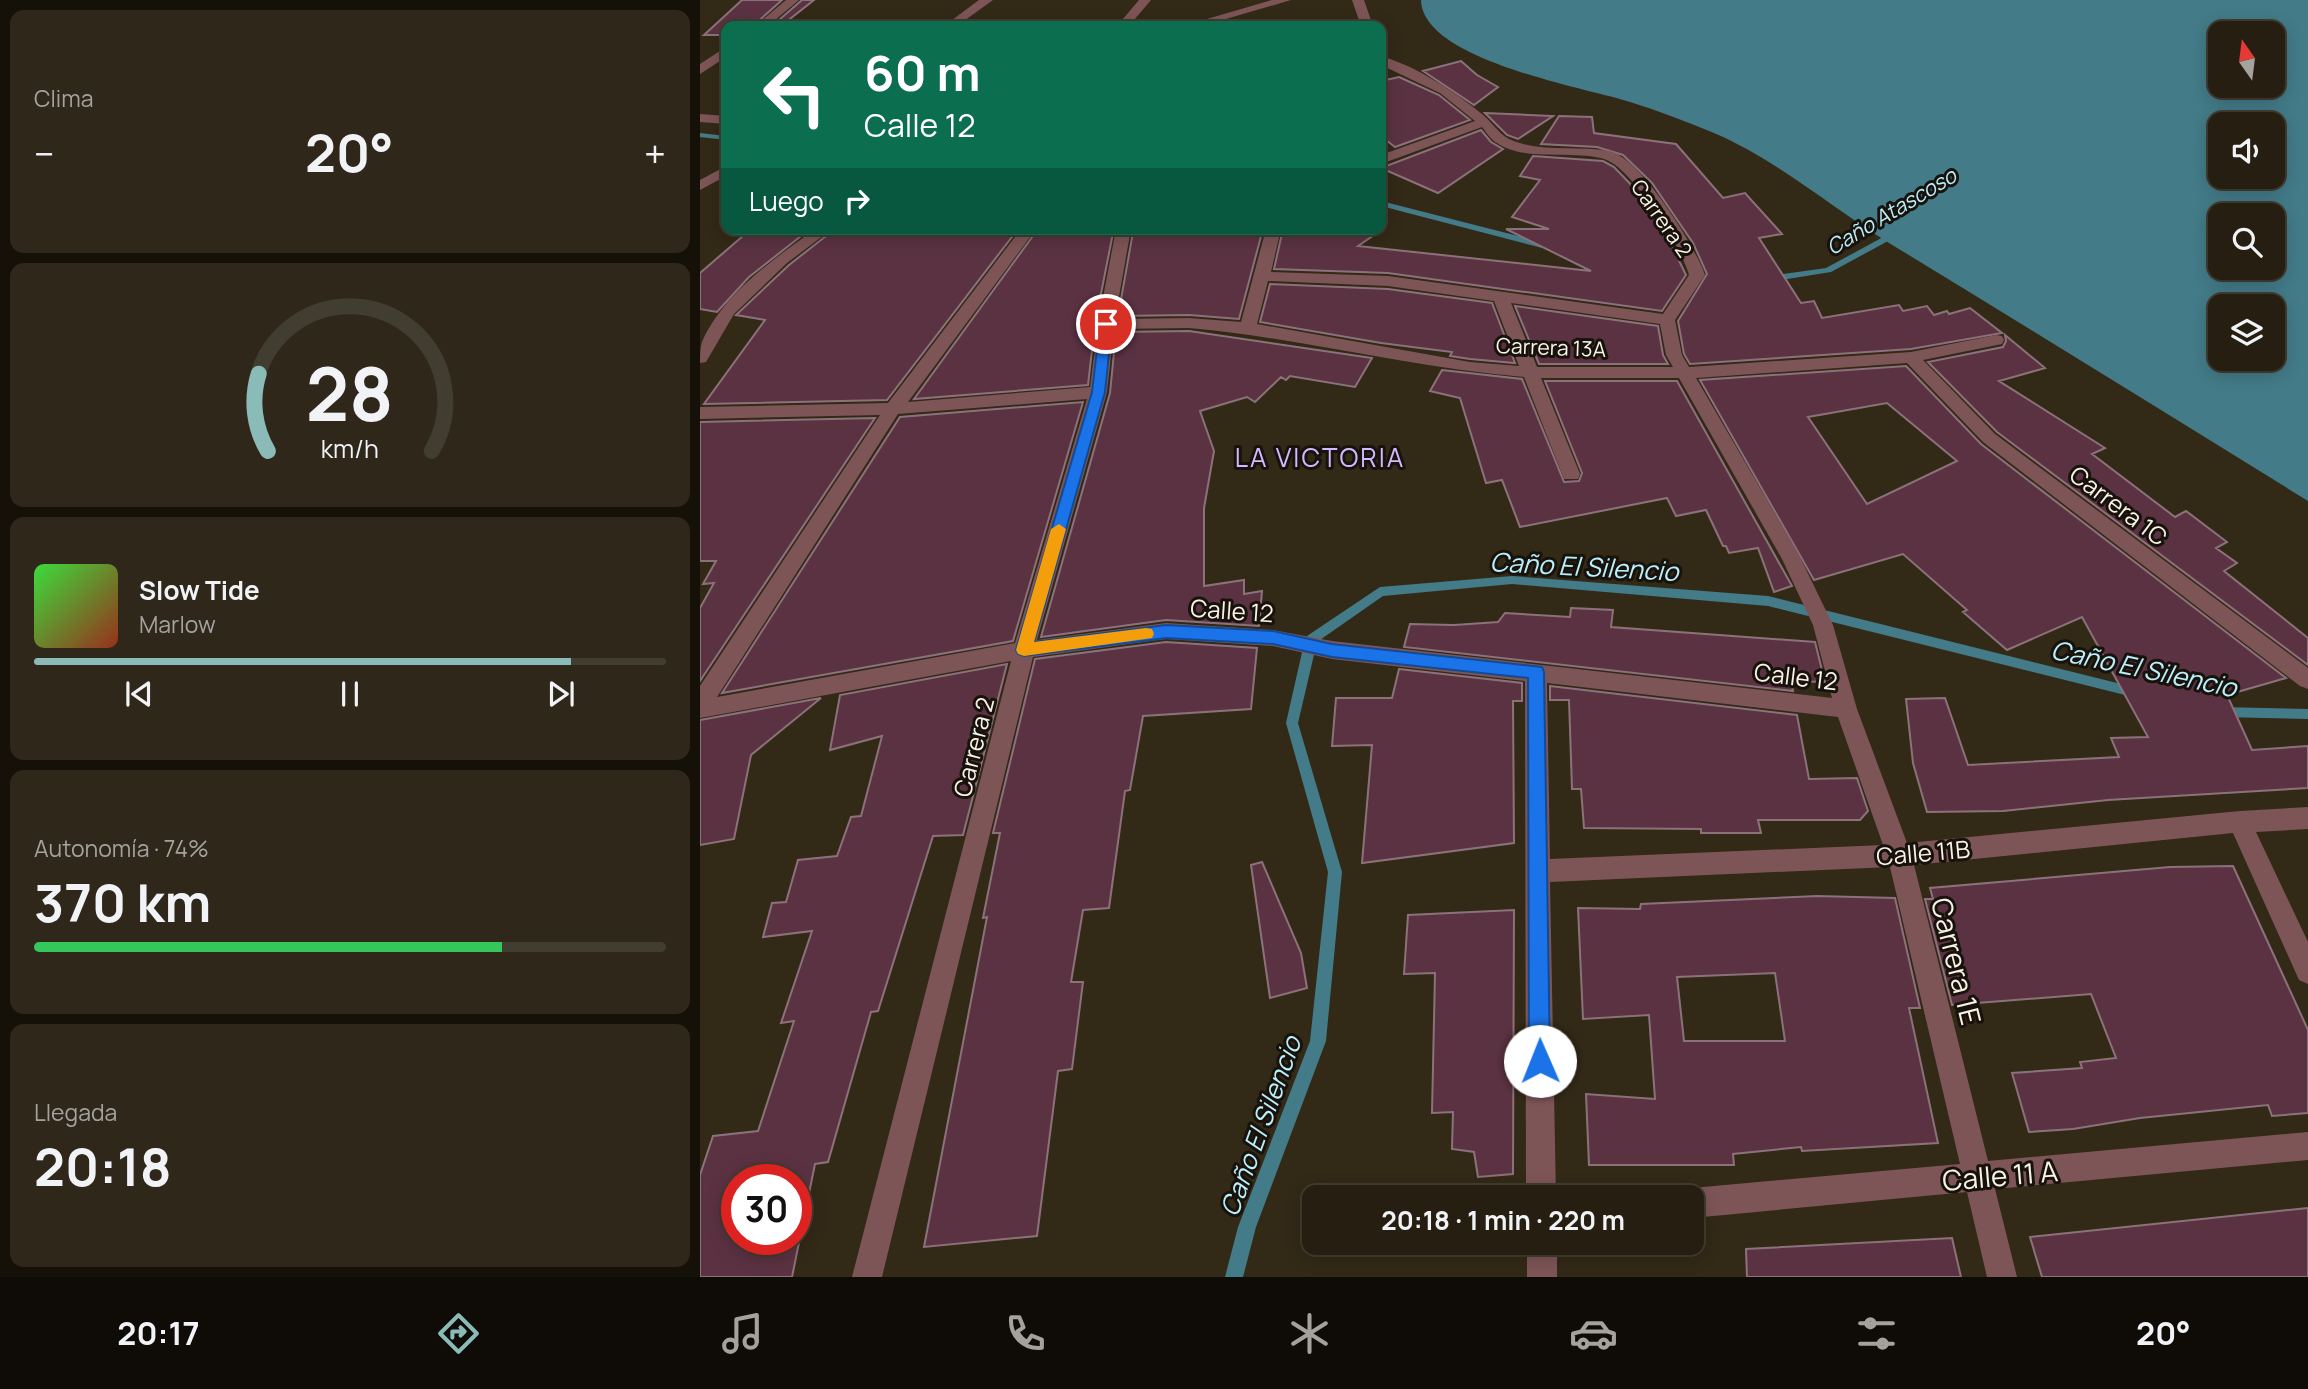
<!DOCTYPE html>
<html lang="es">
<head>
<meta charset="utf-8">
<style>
	body { margin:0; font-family:Manrope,sans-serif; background:#2e271a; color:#f1f3f6; height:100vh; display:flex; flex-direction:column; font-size:26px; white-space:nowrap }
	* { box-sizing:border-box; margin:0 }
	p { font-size:23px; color:#a4a29f }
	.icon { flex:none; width:38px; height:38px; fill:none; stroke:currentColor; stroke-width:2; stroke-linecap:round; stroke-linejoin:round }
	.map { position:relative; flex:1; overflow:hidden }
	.panel { display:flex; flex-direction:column; gap:10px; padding:10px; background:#151109; width:700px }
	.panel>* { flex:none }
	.banner { position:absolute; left:21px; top:21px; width:665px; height:214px; border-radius:14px; box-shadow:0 4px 18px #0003,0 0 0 2px #423d31; background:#0b6e4f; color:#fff; overflow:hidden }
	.needle { width:46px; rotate:346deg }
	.fabs { position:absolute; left:1508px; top:21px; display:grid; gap:14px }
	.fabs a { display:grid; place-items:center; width:77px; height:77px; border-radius:14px; background:#261f11; box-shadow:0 4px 18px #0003,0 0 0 2px #423d31; font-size:35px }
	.speed { position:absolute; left:21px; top:1164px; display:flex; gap:14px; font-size:35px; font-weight:700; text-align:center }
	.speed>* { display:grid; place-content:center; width:91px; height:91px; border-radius:50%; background:#261f11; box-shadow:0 4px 18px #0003,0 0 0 2px #423d31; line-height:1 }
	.speed .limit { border:10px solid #d22; background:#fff; color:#111 }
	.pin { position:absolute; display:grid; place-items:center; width:60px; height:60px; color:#fff; margin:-30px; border:4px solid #fff; border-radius:50%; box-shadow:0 2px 7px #0007 }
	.me { position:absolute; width:77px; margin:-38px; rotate:359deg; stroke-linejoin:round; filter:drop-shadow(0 0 5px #0008) }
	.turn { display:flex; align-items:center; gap:24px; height:147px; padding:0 28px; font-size:32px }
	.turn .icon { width:91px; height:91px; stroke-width:2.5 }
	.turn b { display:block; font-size:49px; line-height:60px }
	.then { display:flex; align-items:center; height:66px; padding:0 28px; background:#0003; gap:14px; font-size:26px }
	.big { font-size:52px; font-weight:700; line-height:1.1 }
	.panel .widget { flex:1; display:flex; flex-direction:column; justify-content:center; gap:10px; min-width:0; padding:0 24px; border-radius:14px; background:#2e271a }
	.panel .dial { align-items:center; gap:0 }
	.dial svg { height:182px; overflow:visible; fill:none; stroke:#423d31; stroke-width:7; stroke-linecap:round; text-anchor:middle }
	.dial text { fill:#f1f3f6; stroke:none }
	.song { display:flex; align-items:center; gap:21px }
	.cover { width:84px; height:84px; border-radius:10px; background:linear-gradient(135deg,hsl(120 70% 55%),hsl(10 70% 35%)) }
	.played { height:7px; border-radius:4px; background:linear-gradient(90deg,#8bbbb9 85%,#423d31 85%) }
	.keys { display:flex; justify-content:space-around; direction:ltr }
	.heat { display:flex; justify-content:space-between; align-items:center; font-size:38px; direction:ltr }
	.charge { height:10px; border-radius:5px; background:linear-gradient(90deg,#34c759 74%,#423d31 0) }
	.trip { position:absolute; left:602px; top:1185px; width:402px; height:70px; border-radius:14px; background:#261f11; box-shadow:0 4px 18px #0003,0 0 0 2px #423d31; font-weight:700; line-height:70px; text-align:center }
	.tab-bar { display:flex; height:112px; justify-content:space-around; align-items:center; background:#0f0c07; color:#a4a29f }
	.tab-bar .icon { width:49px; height:49px }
	.tab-bar .selected { color:#8bbbb9 }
	.tab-bar b { font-size:32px; color:#f1f3f6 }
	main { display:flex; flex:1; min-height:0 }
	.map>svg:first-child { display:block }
	.water { fill:#437b88; fill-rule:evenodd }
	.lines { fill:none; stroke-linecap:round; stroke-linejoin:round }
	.stream { fill:#437b88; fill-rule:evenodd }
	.building { fill:#5b3242; stroke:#8b727a; stroke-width:2; fill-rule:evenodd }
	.street { fill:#7e5557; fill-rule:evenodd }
	.route { fill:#1a73e8; stroke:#114b97; stroke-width:2 }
	.slow { fill:#f59e0b }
	.labels { text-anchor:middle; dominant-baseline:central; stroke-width:6; stroke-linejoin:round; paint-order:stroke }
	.far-water-label { font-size:21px; font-style:italic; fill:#bbeffb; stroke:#17120b }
	.far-street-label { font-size:21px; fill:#f9f2e7; stroke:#17120b }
	.street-label { font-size:24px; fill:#f9f2e7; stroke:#17120b }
	.neighbourhood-label { font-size:26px; letter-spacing:2px; fill:#d3b9ff; stroke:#17120b }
	.water-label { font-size:26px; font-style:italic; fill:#bbeffb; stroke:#17120b }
	.near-street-label { font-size:28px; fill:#f9f2e7; stroke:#17120b }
</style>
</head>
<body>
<main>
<section class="panel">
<div class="widget"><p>Clima</p>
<div class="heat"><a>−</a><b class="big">20°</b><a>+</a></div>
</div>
<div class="widget dial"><svg viewBox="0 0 100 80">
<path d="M14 69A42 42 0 1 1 86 69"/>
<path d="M14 69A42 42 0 0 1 10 35" stroke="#8bbbb9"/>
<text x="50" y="56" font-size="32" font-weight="700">28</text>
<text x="50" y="72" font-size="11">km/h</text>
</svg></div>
<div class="widget">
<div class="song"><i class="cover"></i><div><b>Slow Tide</b><p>Marlow</p></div></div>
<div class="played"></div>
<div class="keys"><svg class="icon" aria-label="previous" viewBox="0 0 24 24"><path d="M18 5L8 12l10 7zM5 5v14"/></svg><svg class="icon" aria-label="pause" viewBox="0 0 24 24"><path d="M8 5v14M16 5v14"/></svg><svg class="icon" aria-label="next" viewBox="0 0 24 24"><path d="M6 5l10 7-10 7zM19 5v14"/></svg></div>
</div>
<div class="widget"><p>Autonomía · 74%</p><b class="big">370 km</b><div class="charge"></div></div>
<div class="widget"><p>Llegada</p><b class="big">20:18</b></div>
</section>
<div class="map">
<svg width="1608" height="1277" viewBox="0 0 1608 1277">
	<rect width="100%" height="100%" fill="#332917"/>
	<!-- water -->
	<path class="water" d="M721 0H1608V501C1469 415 1329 328 1189 243 1131 207 1077 160 1014 133 987 122 959 111 930 102 886 88 722 60 721 0ZM1521 33H1573V86H1521ZM1521 124H1573V177H1521ZM1521 215H1573V268H1521ZM1521 306H1573V359H1521Z"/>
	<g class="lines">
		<!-- stream -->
		<path class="stream" d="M0 133 26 136V140L0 137Z
			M681 201 849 244 850 246 846 249 681 206Z
			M1198 229 1201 230V234L1131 272 1069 282 1064 279 1069 276 1126 268Z
			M812 576 1068 596 1437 688 1441 689 1443 693 1441 697 1437 698 1068 606 812 584 683 596 617 642 598 723 642 872 626 1041 556 1227 543 1277H525L538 1227 610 1041 628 872 586 723 605 639 607 636 680 587Z
			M1520 707 1608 709V719L1520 717 1515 716 1514 712 1515 708Z"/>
	</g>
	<!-- building -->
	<path class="building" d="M42 0H82L53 26H26V35H4Z
		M102 0H114L81 26H72Z
		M761 61 777 75 798 87 774 105 723 71Z
		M699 77 739 95 770 120 695 147 681 136V81Z
		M785 113 853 116 818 139 807 135Z
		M859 116 892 117 894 133 976 144 1023 198 1045 193 1082 234 1059 238 1101 303 1114 301 1122 318 1199 305 1203 311 1227 306 1234 315 1247 311 1249 314 1270 308 1302 333 1211 349 990 364 984 354 978 321 1007 274 993 243 952 183 923 155 897 147 841 144Z
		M781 130 791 142 803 149 738 193 681 168Z
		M833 156 903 161 914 167 939 193 964 230 986 275 962 311 688 273 574 269 583 229H683L658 246 891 271 806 229H849L812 217 840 180 820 176Z
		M51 229H110L49 277 17 312 0 309V273Z
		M135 229H318L187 400 4 404 65 320 36 315 89 265Z
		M338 229H384L381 235 413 233 395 324 388 385 214 399Z
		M476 229H563L539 319 489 315 418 316 433 232Z
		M570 284 688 289 792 303 815 363 770 359 750 356 752 352 681 343 560 322Z
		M815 306 958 326 963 355 968 364H839Z
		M489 331 672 358 655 387 590 376 586 380 581 377 555 402 547 397 500 411 514 451 504 508V586L544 580V594L562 591 559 626 466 620 341 637 410 393 416 332Z
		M1305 335 1345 368 1299 381 1405 448 1392 454 1475 517 1486 511 1527 542 1516 548 1537 563 1524 571 1608 638V665L1297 432 1228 362 1303 347 1306 341Z
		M1206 366 1281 444 1586 678 1527 695 1552 750 1608 746V788L1408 800 1303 811 1227 812 1213 763 1206 699 1245 698 1268 765 1419 757 1411 738 1448 737 1382 617 1307 650 1263 612 1267 610 1203 554 1114 580 1000 380ZM1187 403 1257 461 1167 504 1108 417Z
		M742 370 822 379 864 482 879 481 882 473 845 381H977L1092 586 1074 592 1058 548 1029 553 1026 546H1023L1006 510 976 516 967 498 820 527 802 480 786 483 760 398 730 391Z
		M383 402 313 641 22 693 200 417Z
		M175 418 0 681V608L14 583 3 584 16 561H0V422Z
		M871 608 913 610 911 627 1115 642 1125 682 1091 681 1093 691 704 647 710 624 754 625 798 622 805 613 870 617Z
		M466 642 557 648 551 709 443 716 430 790 425 791 409 908 383 910 371 982H383L372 1069 358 1071 337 1236 224 1247 287 917 283 918 300 833H293L335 659Z
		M307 664 263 835 233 836 178 1011 171 1012 128 1162 115 1164 92 1277H0V1175L13 1136 58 1131 94 1021 81 1023 112 931 63 937 72 903 86 902 98 860 137 856 151 817 161 816 182 736 130 750 140 695ZM37 1180H96V1239H37Z
		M699 669 822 683V701H813L814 843 662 863 672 745 632 746 636 698H692Z
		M850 686 1097 715 1109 779 1157 778 1168 811 1160 820H1058L1061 833H1001V829L884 828 881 789H872L869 700H850Z
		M121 698 51 755 34 839 0 845V720Z
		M562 862 601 953 607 988 570 998 551 865Z
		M1533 866 1608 1030V1113L1572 1116 1568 1105 1440 1118 1373 1129 1329 1132 1312 1073 1382 1068 1380 1062 1416 1058 1391 994 1252 1005 1225 899H1233L1230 888 1470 867Z
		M1117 896 1195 898 1220 1008H1209L1238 1143 1102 1151 1101 1147 1033 1154 1034 1165H889L886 1094 955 1099 949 1015 883 1019 878 908 940 909 941 904ZM1075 973 1085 1041H984L977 977Z
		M814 910 813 1174 778 1177 774 1152 752 1149 753 1112 732 1113 735 973 704 974 708 915Z
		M1608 1208V1277H1342L1330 1237Z
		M1252 1238 1261 1277H1047L1046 1249Z"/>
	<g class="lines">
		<!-- street -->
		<path class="street" d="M86 0H99L68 26H55Z
			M279 0H293L257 26H244Z
			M439 0H451L429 26H417Z
			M572 0H591L502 26H483Z
			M652 0H664L673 26H661Z
			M26 47V57L0 74V64Z
			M681 56C718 67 752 90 782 114 791 121 799 134 809 139 839 153 877 145 909 151 939 156 996 247 1005 275L975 320 982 355 989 367 1211 352 1296 335 1302 336 1304 340 1302 344 1223 360 1295 434 1608 668V689L1600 686 1283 442 1207 363 996 378 1098 553 1133 625 1157 709 1207 843 1540 811 1608 807V829L1556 832 1608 942V984L1599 980 1533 833 1214 865 1288 1161 1608 1132V1160L1295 1189 1317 1277H1287L1267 1192 992 1218V1197H980L982 1193 992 1188 1260 1164 1190 867 850 882 856 1197H826L825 681 632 659 573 646 466 639 333 657 182 1277H152L311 661 0 718V686L180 415 0 419V407L188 403 321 229H336L208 402 390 387 398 324 416 229H431L415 319 489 318 541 322 566 229H581L571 272 688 276 963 314 989 275C982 248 931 166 904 159 873 150 824 162 797 143 791 140 786 132 782 127L681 164V155L775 121 740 93 681 65ZM568 281 688 286 794 301 819 366 770 362 557 324ZM811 303 960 324 966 355 973 367H837ZM489 328C602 338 711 368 824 377L862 474 864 479H878L880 474 841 378H979L1082 559 1113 625 1132 698 632 641 573 630 466 623 337 640 407 392 414 329ZM387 399 315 643 17 697 198 414ZM847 683 1138 717 1183 845 850 859Z
			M0 114 26 116V124L0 122Z
			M26 166V176L0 190V180Z
			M115 229H132L87 263 34 314 6 362 0 363C0 356 0 348 2 342 23 294 74 259 115 229Z
			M827 1242H857V1277H827Z"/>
	</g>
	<!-- route -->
	<path class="route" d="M406 320 412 324 405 392 334 642 466 625 573 631 632 644 842 667 844 672 850 1061 847 1069 840 1072 833 1069 829 1061 828 678 632 657 573 644 466 638 324 656 318 654 316 650 392 392 400 324Z"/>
	<!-- slow -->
	<path class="slow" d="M359 524 366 529 334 642 446 628 452 629 454 634 452 638 324 656 318 654 316 650 351 529Z"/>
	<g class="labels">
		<!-- far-water labels -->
		<g class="far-water-label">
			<text transform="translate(1191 211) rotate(-31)">Caño Atascoso</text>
		</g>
		<!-- far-street labels -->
		<g class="far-street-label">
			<text transform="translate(962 218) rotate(55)">Carrera 2</text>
			<text transform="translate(851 347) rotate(2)">Carrera 13A</text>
		</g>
		<!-- street labels -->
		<g class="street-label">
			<text transform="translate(1419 505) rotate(37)">Carrera 1C</text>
			<text transform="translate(532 610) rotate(4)">Calle 12</text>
			<text transform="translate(1096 676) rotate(7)">Calle 12</text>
			<text transform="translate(273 747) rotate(-76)">Carrera 2</text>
			<text transform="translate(1223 852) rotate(-5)">Calle 11B</text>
		</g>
		<!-- neighbourhood labels -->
		<g class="neighbourhood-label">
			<text x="620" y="457">LA VICTORIA</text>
		</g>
		<!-- water labels -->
		<g class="water-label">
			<text transform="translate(884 566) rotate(3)">Caño El Silencio</text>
			<text transform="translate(1444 668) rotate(12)">Caño El Silencio</text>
			<text transform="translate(560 1126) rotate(-70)">Caño El Silencio</text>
		</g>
		<!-- near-street labels -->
		<g class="near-street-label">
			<text transform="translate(1257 961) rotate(76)">Carrera 1E</text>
			<text transform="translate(1300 1175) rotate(-5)">Calle 11 A</text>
		</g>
	</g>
</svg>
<div class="fabs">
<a><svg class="needle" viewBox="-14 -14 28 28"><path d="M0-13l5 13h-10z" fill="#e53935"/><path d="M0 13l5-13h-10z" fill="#a4a29f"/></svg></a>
<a><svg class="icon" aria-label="sound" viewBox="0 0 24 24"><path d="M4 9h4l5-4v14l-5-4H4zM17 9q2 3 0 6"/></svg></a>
<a><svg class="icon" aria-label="search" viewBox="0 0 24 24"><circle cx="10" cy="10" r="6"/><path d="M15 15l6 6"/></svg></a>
<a><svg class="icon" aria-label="layers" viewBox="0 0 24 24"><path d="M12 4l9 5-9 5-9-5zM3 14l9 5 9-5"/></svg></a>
</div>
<div class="speed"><div class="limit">30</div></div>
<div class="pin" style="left:406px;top:324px;background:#d93025"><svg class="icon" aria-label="arrive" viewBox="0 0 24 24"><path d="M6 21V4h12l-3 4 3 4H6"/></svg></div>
<svg class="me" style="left:840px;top:1061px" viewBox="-20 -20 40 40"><circle r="19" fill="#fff"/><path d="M0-13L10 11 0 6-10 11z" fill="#1a73e8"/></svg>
<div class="trip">20:18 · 1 min · 220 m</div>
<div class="banner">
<div class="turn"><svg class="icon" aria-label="left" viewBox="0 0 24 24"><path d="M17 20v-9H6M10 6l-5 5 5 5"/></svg><div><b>60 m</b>Calle 12</div></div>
<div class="then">Luego<svg class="icon" aria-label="right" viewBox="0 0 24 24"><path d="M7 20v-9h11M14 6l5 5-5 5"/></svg></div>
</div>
</div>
</main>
<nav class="tab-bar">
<b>20:17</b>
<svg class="icon selected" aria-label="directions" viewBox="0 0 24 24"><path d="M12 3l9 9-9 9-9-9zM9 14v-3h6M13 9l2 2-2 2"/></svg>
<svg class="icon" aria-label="music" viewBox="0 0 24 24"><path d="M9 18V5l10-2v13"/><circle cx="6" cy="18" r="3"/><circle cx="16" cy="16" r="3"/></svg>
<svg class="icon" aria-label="phone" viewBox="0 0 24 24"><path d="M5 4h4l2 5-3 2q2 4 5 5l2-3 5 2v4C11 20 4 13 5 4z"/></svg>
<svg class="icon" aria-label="climate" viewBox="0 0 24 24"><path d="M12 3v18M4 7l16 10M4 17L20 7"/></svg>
<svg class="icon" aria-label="car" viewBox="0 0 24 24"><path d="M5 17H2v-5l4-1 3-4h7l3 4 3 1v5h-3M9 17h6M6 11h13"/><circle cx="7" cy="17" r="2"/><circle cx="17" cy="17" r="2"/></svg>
<svg class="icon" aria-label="filters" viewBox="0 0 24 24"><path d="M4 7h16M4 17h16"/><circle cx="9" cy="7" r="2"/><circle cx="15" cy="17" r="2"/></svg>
<b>20°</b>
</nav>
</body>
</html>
